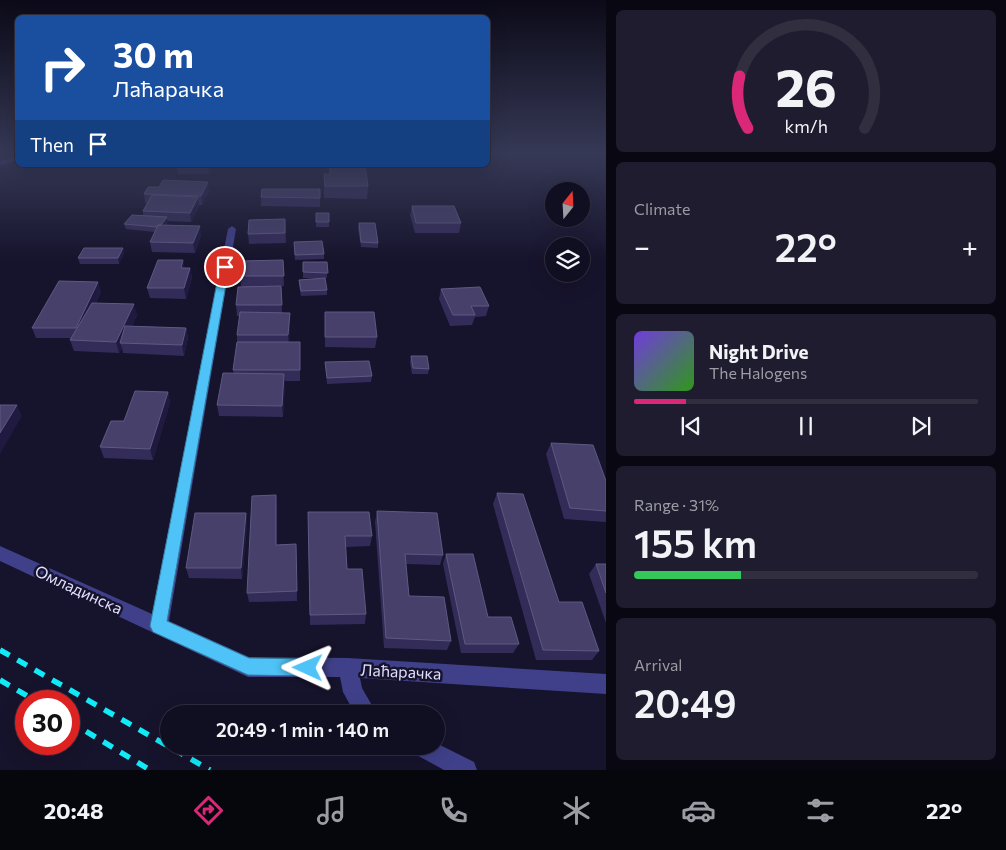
<!DOCTYPE html>
<html lang="en">
<head>
<meta charset="utf-8">
<style>
	body { margin:0; font-family:Commissioner,sans-serif; background:#1e1c2e; color:#f1f3f6; height:100vh; display:flex; flex-direction:column; font-size:19px; white-space:nowrap }
	* { box-sizing:border-box; margin:0 }
	p { font-size:16px; color:#9c9ca5 }
	.icon { flex:none; width:28px; height:28px; fill:none; stroke:currentColor; stroke-width:2; stroke-linecap:round; stroke-linejoin:round }
	.map { position:relative; flex:1; overflow:hidden }
	.side { display:flex; flex-direction:column; gap:10px; padding:10px; background:#090812; width:400px }
	.side>* { flex:none }
	.banner { position:absolute; left:15px; top:15px; width:475px; height:152px; border-radius:8px; box-shadow:0 5px 20px #0002,0 0 0 1px #302e3f; background:#1a4fa0; color:#fff; overflow:hidden }
	.needle { width:32px; rotate:18deg }
	.fabs { position:absolute; left:545px; top:182px; display:grid; gap:10px }
	.fabs a { display:grid; place-items:center; width:45px; height:45px; border-radius:50%; background:#100e21; box-shadow:0 5px 20px #0002,0 0 0 1px #302e3f; font-size:25px }
	.speed { position:absolute; left:15px; top:690px; display:flex; gap:10px; font-size:25px; font-weight:700; text-align:center }
	.speed>* { display:grid; place-content:center; width:65px; height:65px; border-radius:50%; background:#100e21; box-shadow:0 5px 20px #0002,0 0 0 1px #302e3f; line-height:1 }
	.speed .limit { border:8px solid #d22; background:#fff; color:#111 }
	.pin { position:absolute; display:grid; place-items:center; width:42px; height:42px; color:#fff; margin:-21px; border:2px solid #fff; border-radius:50%; box-shadow:0 1px 5px #0007 }
	.me { position:absolute; width:55px; margin:-28px; rotate:271deg; stroke-linejoin:round; filter:drop-shadow(0 0 4px #0008) }
	.turn { display:flex; align-items:center; gap:18px; height:105px; padding:0 15px; font-size:22px }
	.turn .icon { width:65px; height:65px; stroke-width:2.5 }
	.turn b { display:block; font-size:35px; line-height:42px }
	.then { display:flex; align-items:center; height:48px; padding:0 15px; background:#0003; gap:10px; font-size:19px }
	.big { font-size:38px; font-weight:600; line-height:1.1 }
	.side .tile { flex:1; display:flex; flex-direction:column; justify-content:center; gap:8px; min-width:0; padding:0 18px; border-radius:8px; background:#1e1c2e }
	.side .dial { align-items:center; gap:0 }
	.dial svg { height:130px; overflow:visible; fill:none; stroke:#302e3f; stroke-width:7; stroke-linecap:round; text-anchor:middle }
	.dial text { fill:#f1f3f6; stroke:none }
	.song { display:flex; align-items:center; gap:15px }
	.cover { width:60px; height:60px; border-radius:8px; background:linear-gradient(135deg,hsl(260 70% 55%),hsl(110 70% 35%)) }
	.played { height:5px; border-radius:2px; background:linear-gradient(90deg,#db2777 15%,#302e3f 15%) }
	.keys { display:flex; justify-content:space-around; direction:ltr }
	.heat { display:flex; justify-content:space-between; align-items:center; font-size:28px; direction:ltr }
	.charge { height:8px; border-radius:4px; background:linear-gradient(90deg,#34c759 31%,#302e3f 0) }
	.trip { position:absolute; left:160px; top:705px; width:285px; height:50px; border-radius:25px; background:#100e21; box-shadow:0 5px 20px #0002,0 0 0 1px #302e3f; font-weight:600; line-height:50px; text-align:center }
	.dock { display:flex; height:80px; justify-content:space-around; align-items:center; background:#06060d; color:#9c9ca5 }
	.dock .icon { width:35px; height:35px }
	.dock .on { color:#db2777 }
	.dock b { font-size:22px; color:#f1f3f6 }
	main { display:flex; flex:1; min-height:0 }
	.map>svg:first-child { display:block }
	.lines { fill:none; stroke-linecap:round; stroke-linejoin:round }
	.minor { fill:#3f4089; fill-rule:evenodd }
	.rail { stroke:#11ebf8; stroke-width:5.5; stroke-dasharray:11 9; stroke-linecap:butt }
	.wall { fill:#332c59 }
	.shaded-wall { fill:#201a40 }
	.building { fill:#46406b; stroke:#5e5982 }
	.route { fill:#4fc3f7; stroke:#337fa1 }
	.labels { text-anchor:middle; dominant-baseline:central; stroke-width:5; stroke-linejoin:round; paint-order:stroke }
	.near-street-label { font-size:16px; fill:#e1dffe; stroke:#16132c }
</style>
</head>
<body>
<main>
<div class="map">
<svg width="606" height="770" viewBox="0 0 606 770">
	<rect width="100%" height="100%" fill="#16132c"/>
	<g class="lines">
		<!-- minor -->
		<path class="minor" d="M18 155V160L0 166V161Z
			M232 226 236 229 169 621 249 657 348 658 606 674V694L360 678 362 688 377 714H355L343 692 340 677H248L0 561V546L152 614 228 229Z
			M436 743 474 762 477 770H444L413 753 410 746H436Z"/>
		<!-- rail -->
		<path class="rail" d="M0 650 210 770
			M0 680 36 701
			M69 721 150 770"/>
	</g>
	<!-- wall -->
	<path class="wall" d="M176 165H212L209 174H178Z
		M329 165H365L368 186 367 199 324 198V174H329Z
		M320 189V207L261 206V197Z
		M209 191 202 205H199V206L191 222 168 221 166 225 201 235 195 253 152 252 150 242 155 232 126 229 124 224 143 215V211L148 203H145L144 194Z
		M412 206 461 223 459 233H415L410 215Z
		M316 213H329V227H316Z
		M285 219 286 243 249 244 248 234Z
		M359 223 378 243V248L361 247 358 228Z
		M294 242 324 254V259L295 260Z
		M124 253 119 264H80L78 258Z
		M283 260 284 286 241 287 240 276Z
		M303 262H327V278H303Z
		M185 268H190L192 278 186 299 150 298 147 288Z
		M299 280 327 290V295L301 296 299 285Z
		M281 286 282 313H290L289 342H300V381H285L283 417 219 416 217 405 234 374 233 370 237 342V335L240 316H237L236 305Z
		M441 289 489 306 486 316 475 317 472 325 450 326 439 299Z
		M101 292 96 303 137 315 132 326 186 328 188 338 184 356 123 353 122 348 119 353 74 351 70 340 71 338H36L32 328Z
		M325 312 377 337 375 348 325 347Z
		M411 356 429 369 428 374H412L410 362Z
		M325 362 372 376 371 382 327 384Z
		M168 392 170 403 153 460 104 458 100 447 124 421Z
		M551 443 606 481V522L564 519 546 454Z
		M497 493 559 602 599 651 592 660H536L493 504Z
		M276 495 277 545 296 544 297 601 249 602 247 593Z
		M377 511 443 555 440 565 406 564 409 596 451 641 447 650 384 648 375 522Z
		M246 513 247 524 242 579 189 578 186 568Z
		M308 523 372 536 370 546 346 547 347 569 366 614 365 624 310 625Z
		M446 554 488 617 519 644 513 653H461L443 564Z
		M596 564H606V623L589 574Z"/>
	<!-- shaded-wall -->
	<path class="shaded-wall" d="M208 165H212L209 174Z
		M208 182 209 191 202 205 201 196Z
		M198 197 199 206 191 222 190 213Z
		M167 217 168 222 161 232 160 227Z
		M200 226 201 235 195 253 193 243Z
		M123 248 124 253 119 264 118 258Z
		M183 260 185 270 181 268Z
		M190 268 192 278 186 299 184 288Z
		M98 282 101 292 79 338 76 328Z
		M134 304 137 315 124 343H120L122 348 119 353 116 342Z
		M290 313V323L289 346 288 335Z
		M186 328 188 338 184 356 182 345Z
		M284 374 285 385 283 417 282 406Z
		M168 392 170 403 153 460 150 449Z
		M17 405 22 416 0 454V433Z
		M276 495 277 506V556L276 545Z
		M246 513 247 524 242 579 241 568Z"/>
	<!-- building -->
	<path class="building" d="M330 165H365L368 186H325L324 174H330Z
		M163 180 208 182 201 196 144 194 148 187H159Z
		M262 189H320V198L261 197Z
		M152 195 198 197 190 213 143 211Z
		M412 206H454L461 223H416Z
		M316 213H329V222H316Z
		M132 215 167 217 161 225H158L157 227 124 224Z
		M285 219V233L248 234 249 220Z
		M359 223H375L378 243 361 242Z
		M158 225 200 226 193 243 150 242Z
		M322 241 324 254 295 255 294 242Z
		M84 248H123L118 258H78Z
		M158 260H183L181 268H190L184 288H147Z
		M283 260 284 276H240L241 261Z
		M303 262H327L328 273 303 272Z
		M325 278 327 290 301 291 299 280Z
		M59 281 98 282 76 328H32Z
		M281 286 282 305H236L238 287Z
		M480 287 489 306H471L475 315H453L441 289Z
		M92 303 134 304 116 342 70 340Z
		M240 312 290 313 288 335H237Z
		M325 312H374L377 337H325Z
		M125 326 186 328 182 345 120 343Z
		M237 342H300V370H233Z
		M411 356H427L429 369 413 368Z
		M369 361 372 376 327 378 325 362Z
		M223 373 284 374 282 406 217 405Z
		M135 391 168 392 150 449 100 447 111 421H124Z
		M0 405H17L0 433Z
		M551 443 593 445 606 481V511L570 508Z
		M497 493 523 494 559 602H582L599 651 543 650Z
		M276 495V545L296 544 297 591 247 593 252 496Z
		M377 511 437 513 443 555 405 554 409 596 444 597 451 641 386 638Z
		M308 512H369L372 536H345L347 569H362L366 614 310 615Z
		M195 513H246L241 568H186Z
		M446 554H473L488 617H511L519 644H465Z
		M596 564H606V593Z"/>
	<!-- sky -->
	<linearGradient id="sky" x2="0" y2="1"><stop stop-color="#0c0a18"/><stop offset="0.59" stop-color="#363956"/><stop offset="1" stop-color="#363956" stop-opacity="0"/></linearGradient>
	<rect width="606" height="261" fill="url(#sky)"/>
	<!-- route -->
	<path class="route" d="M225 264 229 267 167 621 249 658 308 659 314 661 317 668 314 674 308 676 248 675 153 632 150 626 220 267Z"/>
	<g class="labels">
		<!-- near-street labels -->
		<g class="near-street-label">
			<text transform="translate(79 589) rotate(25)">Омладинска</text>
			<text transform="translate(401 671) rotate(3)">Лаћарачка</text>
		</g>
	</g>
</svg>
<div class="fabs">
<a><svg class="needle" viewBox="-14 -14 28 28"><path d="M0-13l5 13h-10z" fill="#e53935"/><path d="M0 13l5-13h-10z" fill="#9c9ca5"/></svg></a>
<a><svg class="icon" aria-label="layers" viewBox="0 0 24 24"><path d="M12 4l9 5-9 5-9-5zM3 14l9 5 9-5"/></svg></a>
</div>
<div class="speed"><div class="limit">30</div></div>
<div class="pin" style="left:225px;top:267px;background:#d93025"><svg class="icon" aria-label="arrive" viewBox="0 0 24 24"><path d="M6 21V4h12l-3 4 3 4H6"/></svg></div>
<svg class="me" style="left:308px;top:668px" viewBox="-20 -20 40 40"><path d="M0-17L14 15 0 8-14 15z" fill="#4fc3f7" stroke="#fff" stroke-width="4"/></svg>
<div class="trip">20:49 · 1 min · 140 m</div>
<div class="banner">
<div class="turn"><svg class="icon" aria-label="right" viewBox="0 0 24 24"><path d="M7 20v-9h11M14 6l5 5-5 5"/></svg><div><b>30 m</b>Лаћарачка</div></div>
<div class="then">Then<svg class="icon" aria-label="arrive" viewBox="0 0 24 24"><path d="M6 21V4h12l-3 4 3 4H6"/></svg></div>
</div>
</div>
<section class="side">
<div class="tile dial"><svg viewBox="0 0 100 80">
<path d="M14 69A42 42 0 1 1 86 69"/>
<path d="M14 69A42 42 0 0 1 9 37" stroke="#db2777"/>
<text x="50" y="56" font-size="32" font-weight="700">26</text>
<text x="50" y="72" font-size="11">km/h</text>
</svg></div>
<div class="tile"><p>Climate</p>
<div class="heat"><a>−</a><b class="big">22°</b><a>+</a></div>
</div>
<div class="tile">
<div class="song"><i class="cover"></i><div><b>Night Drive</b><p>The Halogens</p></div></div>
<div class="played"></div>
<div class="keys"><svg class="icon" aria-label="previous" viewBox="0 0 24 24"><path d="M18 5L8 12l10 7zM5 5v14"/></svg><svg class="icon" aria-label="pause" viewBox="0 0 24 24"><path d="M8 5v14M16 5v14"/></svg><svg class="icon" aria-label="next" viewBox="0 0 24 24"><path d="M6 5l10 7-10 7zM19 5v14"/></svg></div>
</div>
<div class="tile"><p>Range · 31%</p><b class="big">155 km</b><div class="charge"></div></div>
<div class="tile"><p>Arrival</p><b class="big">20:49</b></div>
</section>
</main>
<nav class="dock">
<b>20:48</b>
<svg class="icon on" aria-label="directions" viewBox="0 0 24 24"><path d="M12 3l9 9-9 9-9-9zM9 14v-3h6M13 9l2 2-2 2"/></svg>
<svg class="icon" aria-label="music" viewBox="0 0 24 24"><path d="M9 18V5l10-2v13"/><circle cx="6" cy="18" r="3"/><circle cx="16" cy="16" r="3"/></svg>
<svg class="icon" aria-label="phone" viewBox="0 0 24 24"><path d="M5 4h4l2 5-3 2q2 4 5 5l2-3 5 2v4C11 20 4 13 5 4z"/></svg>
<svg class="icon" aria-label="climate" viewBox="0 0 24 24"><path d="M12 3v18M4 7l16 10M4 17L20 7"/></svg>
<svg class="icon" aria-label="car" viewBox="0 0 24 24"><path d="M5 17H2v-5l4-1 3-4h7l3 4 3 1v5h-3M9 17h6M6 11h13"/><circle cx="7" cy="17" r="2"/><circle cx="17" cy="17" r="2"/></svg>
<svg class="icon" aria-label="filters" viewBox="0 0 24 24"><path d="M4 7h16M4 17h16"/><circle cx="9" cy="7" r="2"/><circle cx="15" cy="17" r="2"/></svg>
<b>22°</b>
</nav>
</body>
</html>
